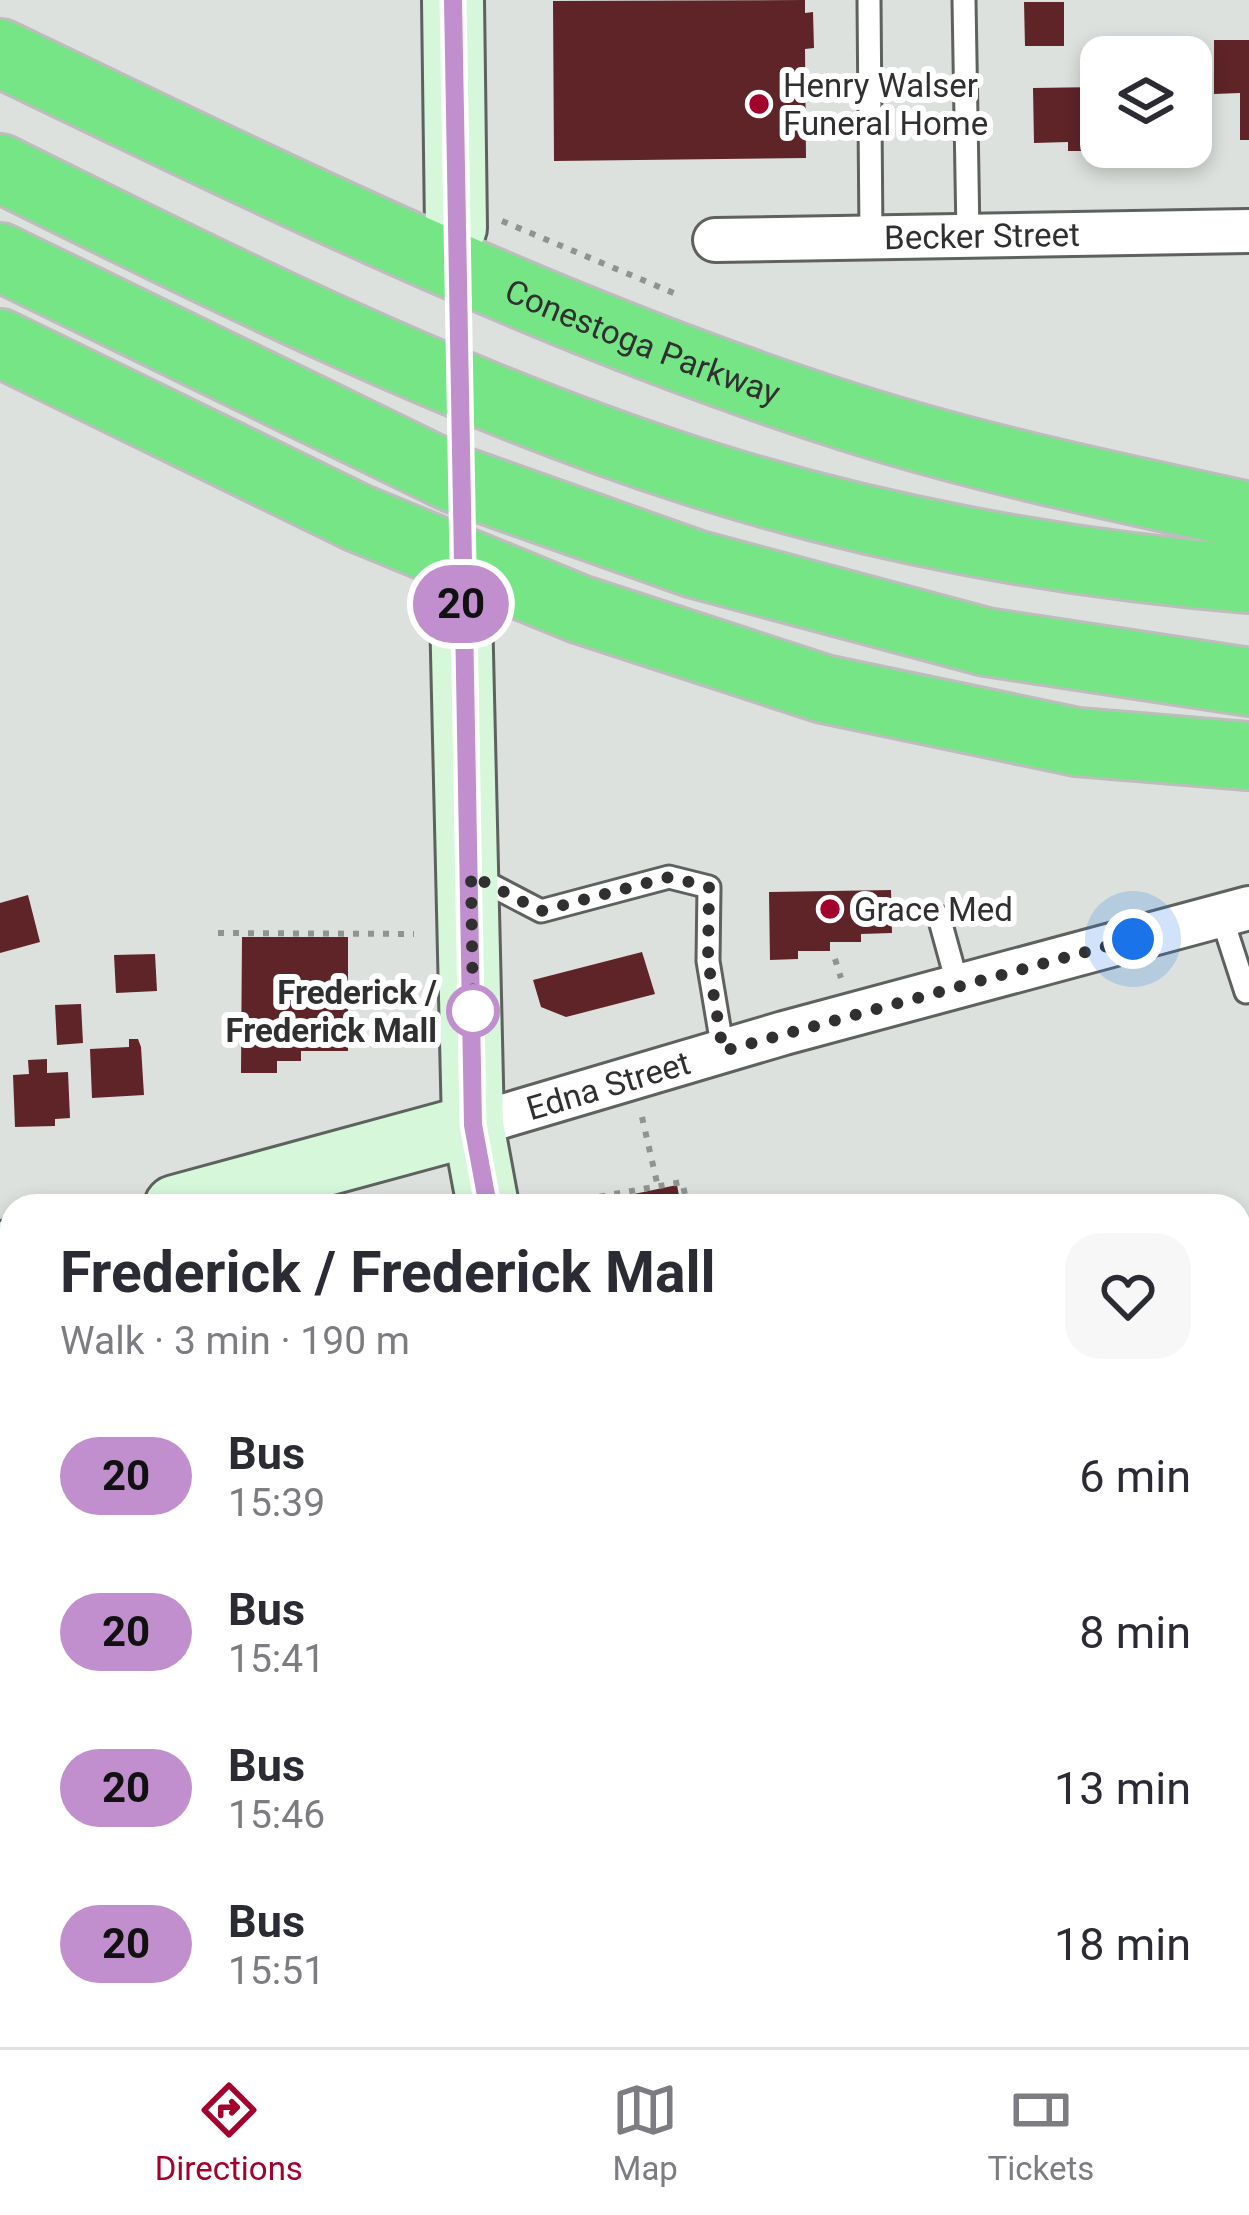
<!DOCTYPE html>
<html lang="en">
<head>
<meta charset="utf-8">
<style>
	:root { --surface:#fff; --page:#f7f7f7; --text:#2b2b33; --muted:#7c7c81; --line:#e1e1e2; --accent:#a2022b }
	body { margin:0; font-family:Roboto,sans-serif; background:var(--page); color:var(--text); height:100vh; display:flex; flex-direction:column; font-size:45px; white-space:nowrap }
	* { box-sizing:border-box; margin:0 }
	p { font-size:39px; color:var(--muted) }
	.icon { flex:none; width:66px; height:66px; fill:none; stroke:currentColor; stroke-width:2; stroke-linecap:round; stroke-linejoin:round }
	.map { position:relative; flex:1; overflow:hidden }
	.sheet { position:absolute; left:0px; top:1194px; width:1251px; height:855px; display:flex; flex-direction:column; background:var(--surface); border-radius:36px 36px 0 0; box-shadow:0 6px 18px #0003 }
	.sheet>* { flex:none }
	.badge { padding:0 24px; border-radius:39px; font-size:42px; line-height:78px }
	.controls { position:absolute; left:1080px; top:36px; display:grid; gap:24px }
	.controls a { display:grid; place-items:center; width:132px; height:132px; border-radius:24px; background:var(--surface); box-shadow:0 6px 18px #0003; font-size:60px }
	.you { position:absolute; width:60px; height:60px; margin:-30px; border:9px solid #fff; border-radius:50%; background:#1a73e8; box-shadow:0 0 0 18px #1a73e833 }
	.map>.badge { position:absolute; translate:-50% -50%; box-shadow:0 0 0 6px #fff }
	.round { display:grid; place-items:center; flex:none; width:126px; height:126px; border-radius:36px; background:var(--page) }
	.overview { display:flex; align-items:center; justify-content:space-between; height:204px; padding:0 60px }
	h1 { font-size:57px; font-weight:700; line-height:90px }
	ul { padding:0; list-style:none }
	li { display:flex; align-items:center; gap:36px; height:156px; padding:0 60px }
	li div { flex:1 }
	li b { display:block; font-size:45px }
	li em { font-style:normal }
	li .badge { min-width:132px; font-weight:700; text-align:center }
	.dock { display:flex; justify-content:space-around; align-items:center; height:168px; border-top:3px solid var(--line); background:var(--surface); font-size:33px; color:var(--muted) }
	.dock a { display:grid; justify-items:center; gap:6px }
	.dock .on { color:var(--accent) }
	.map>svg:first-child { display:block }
	.green { fill:#94bf98 }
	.building { fill:#5e2428 }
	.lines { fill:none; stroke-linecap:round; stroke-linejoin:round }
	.service-casing { stroke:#5e625e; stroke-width:27 }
	.minor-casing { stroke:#5e625e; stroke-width:48 }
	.secondary-casing { stroke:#5e625e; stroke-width:66 }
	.motorway-casing { stroke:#bcbdbc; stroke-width:72 }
	.path { stroke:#909390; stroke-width:6; stroke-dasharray:6 9; stroke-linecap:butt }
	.service { stroke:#fff; stroke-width:21 }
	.minor { stroke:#fff; stroke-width:42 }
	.secondary { stroke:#d6f7da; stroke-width:60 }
	.motorway { stroke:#75e585; stroke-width:66 }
	.line-casing { stroke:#fff; stroke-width:27 }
	.line { stroke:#c18fce; stroke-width:18 }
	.walk { stroke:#2f302f; stroke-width:12; stroke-dasharray:0 21.6 }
	.poi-dot { fill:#a2022b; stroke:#fff; stroke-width:4.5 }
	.stop-dot { fill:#fff; stroke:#c18fce; stroke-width:6 }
	.labels { text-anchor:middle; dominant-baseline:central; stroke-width:12; stroke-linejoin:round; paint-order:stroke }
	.poi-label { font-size:33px; fill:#2f302f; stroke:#fff; text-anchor:start }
	.street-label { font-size:33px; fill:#2f302f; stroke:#fff }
	.stop-label { font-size:33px; font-weight:bold; fill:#2f302f; stroke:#fff; text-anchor:end }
</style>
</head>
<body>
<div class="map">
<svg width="1249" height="2047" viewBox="0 0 1249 2047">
	<rect width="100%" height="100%" fill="#dce1dd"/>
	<!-- green -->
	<polygon class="green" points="12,1310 12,2037 603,2041 574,2047 0,2047 0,1313"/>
	<!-- building -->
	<g class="building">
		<polygon points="805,0 805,13 813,12 814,48 805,49 806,158 554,161 553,1"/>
		<polygon points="1024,2 1064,2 1064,46 1025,46"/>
		<polygon points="1214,40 1249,40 1249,140 1240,140 1240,93 1214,94"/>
		<polygon points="1101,87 1101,151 1068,151 1068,142 1034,143 1033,88"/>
		<polygon points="891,890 892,933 861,934 861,942 830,942 830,951 798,951 798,959 770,960 769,892"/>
		<polygon points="28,895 40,942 0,953 0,903"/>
		<polygon points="242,937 348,937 348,1051 301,1051 301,1061 277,1061 277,1073 241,1073"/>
		<polygon points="642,952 655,994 566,1017 541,1007 533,980"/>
		<polygon points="155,954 157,991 116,993 114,955"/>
		<polygon points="81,1004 83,1043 57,1045 55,1005"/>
		<polygon points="129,1039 138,1039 141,1047 144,1095 92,1098 90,1049 129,1047"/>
		<polygon points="47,1059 47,1073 68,1072 70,1118 55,1119 55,1126 15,1127 13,1075 29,1074 28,1060"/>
		<polygon points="677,1185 681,1206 586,1206 586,1204"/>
		<polygon points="1249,1351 1249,1709 1239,1711 1239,1353"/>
		<polygon points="1249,1844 1249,2033 1239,2035 1239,1847"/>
	</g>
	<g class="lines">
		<defs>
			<g id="service">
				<polyline points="869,0 871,236"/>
				<polyline points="964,0 968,235"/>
				<polyline points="472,875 541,911 669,877 709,887 708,961 723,1051"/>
				<polyline points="1221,915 1246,992"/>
				<polyline points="939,917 958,986"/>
				<polyline points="1239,1328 1249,1326"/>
				<polyline points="1239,1731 1249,1729"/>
				<polyline points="1239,1821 1249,1819"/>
				<polyline points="1130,2037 1132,2047"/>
			</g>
			<g id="minor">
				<path id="s1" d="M715 240 1249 231"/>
				<path id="s2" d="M473 1125 784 1033 1249 908"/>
			</g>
			<g id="secondary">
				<polyline points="453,0 456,228"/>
				<polyline points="461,610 473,1125 488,1206"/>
				<polyline points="175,1206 473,1125"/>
				<polyline points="0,1253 12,1250"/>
				<polyline points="682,2037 685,2047"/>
			</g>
			<g id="motorway">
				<path id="s3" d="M0 53C278 187 557 324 852 418 981 459 1116 487 1249 516"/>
				<path d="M0 168C223 279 451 393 689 470 867 528 1062 564 1249 579"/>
				<polyline points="0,257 453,478 695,564 986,642 1249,682"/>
				<polyline points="0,343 358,518 579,609 824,689 1077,742 1249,756"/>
			</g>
		</defs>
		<!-- service casing -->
		<use href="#service" class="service-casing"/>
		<!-- minor casing -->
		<use href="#minor" class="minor-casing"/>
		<!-- secondary casing -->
		<use href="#secondary" class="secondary-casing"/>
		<!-- motorway casing -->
		<use href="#motorway" class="motorway-casing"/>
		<!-- path -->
		<g class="path">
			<polyline points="502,221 676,294"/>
			<polyline points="218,933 414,934"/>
			<polyline points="835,959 841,978"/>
			<polyline points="642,1117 658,1187"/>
			<polyline points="576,1206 575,1201 682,1182 688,1206"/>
			<polyline points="703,1206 725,1201"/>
			<polyline points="469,2047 514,2037"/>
		</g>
		<!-- service -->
		<use href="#service" class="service"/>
		<!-- minor -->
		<use href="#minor" class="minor"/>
		<!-- secondary -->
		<use href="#secondary" class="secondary"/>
		<!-- motorway -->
		<use href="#motorway" class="motorway"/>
	</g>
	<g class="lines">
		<defs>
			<polyline id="line" points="453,0 473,1125 488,1206"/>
		</defs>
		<!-- line casing -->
		<use href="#line" class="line-casing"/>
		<!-- line -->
		<use href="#line" class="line"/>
		<!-- walk -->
		<polyline class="walk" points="473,1011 471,875 541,911 669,877 709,887 708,961 723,1051 1133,939"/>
	</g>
	<!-- markers -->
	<g class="poi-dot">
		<circle cx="759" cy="104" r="12"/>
		<circle cx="830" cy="909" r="12"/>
	</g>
	<circle class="stop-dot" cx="473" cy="1011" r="24"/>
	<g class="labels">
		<!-- poi labels -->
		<g class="poi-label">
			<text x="783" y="85">Henry Walser<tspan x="783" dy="38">Funeral Home</tspan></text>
			<text x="854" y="909">Grace Med</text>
		</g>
		<!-- street labels -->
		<g class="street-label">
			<text stroke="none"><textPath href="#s1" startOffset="267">Becker Street</textPath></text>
			<text stroke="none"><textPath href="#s3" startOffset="705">Conestoga Parkway</textPath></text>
			<text stroke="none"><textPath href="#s2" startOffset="141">Edna Street</textPath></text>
		</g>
		<!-- stop labels -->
		<g class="stop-label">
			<text x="437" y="992">Frederick /<tspan x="437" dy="38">Frederick Mall</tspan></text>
		</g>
	</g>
</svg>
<div class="controls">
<a><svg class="icon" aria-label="layers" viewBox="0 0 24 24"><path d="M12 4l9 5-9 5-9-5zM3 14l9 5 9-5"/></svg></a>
</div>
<div class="you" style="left:1133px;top:939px"></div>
<b class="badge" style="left:461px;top:604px;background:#c18fce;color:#111">20</b>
<section class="sheet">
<div class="overview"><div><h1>Frederick / Frederick Mall</h1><p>Walk · 3 min · 190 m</p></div><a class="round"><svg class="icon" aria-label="heart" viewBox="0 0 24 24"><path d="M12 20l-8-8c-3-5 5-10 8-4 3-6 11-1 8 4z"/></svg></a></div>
<ul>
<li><span class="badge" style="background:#c18fce;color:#111">20</span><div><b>Bus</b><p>15:39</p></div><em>6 min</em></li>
<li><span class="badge" style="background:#c18fce;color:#111">20</span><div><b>Bus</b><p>15:41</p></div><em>8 min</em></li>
<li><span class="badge" style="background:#c18fce;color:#111">20</span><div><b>Bus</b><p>15:46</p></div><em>13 min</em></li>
<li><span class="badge" style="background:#c18fce;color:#111">20</span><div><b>Bus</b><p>15:51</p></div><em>18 min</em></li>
</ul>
</section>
</div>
<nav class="dock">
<a class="on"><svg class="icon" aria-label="directions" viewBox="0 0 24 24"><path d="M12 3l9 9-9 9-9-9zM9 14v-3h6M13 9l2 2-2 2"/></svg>Directions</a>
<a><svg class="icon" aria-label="map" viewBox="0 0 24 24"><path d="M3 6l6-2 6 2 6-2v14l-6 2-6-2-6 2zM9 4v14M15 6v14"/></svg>Map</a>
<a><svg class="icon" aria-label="tickets" viewBox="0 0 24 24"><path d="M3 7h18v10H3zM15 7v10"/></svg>Tickets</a>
</nav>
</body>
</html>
